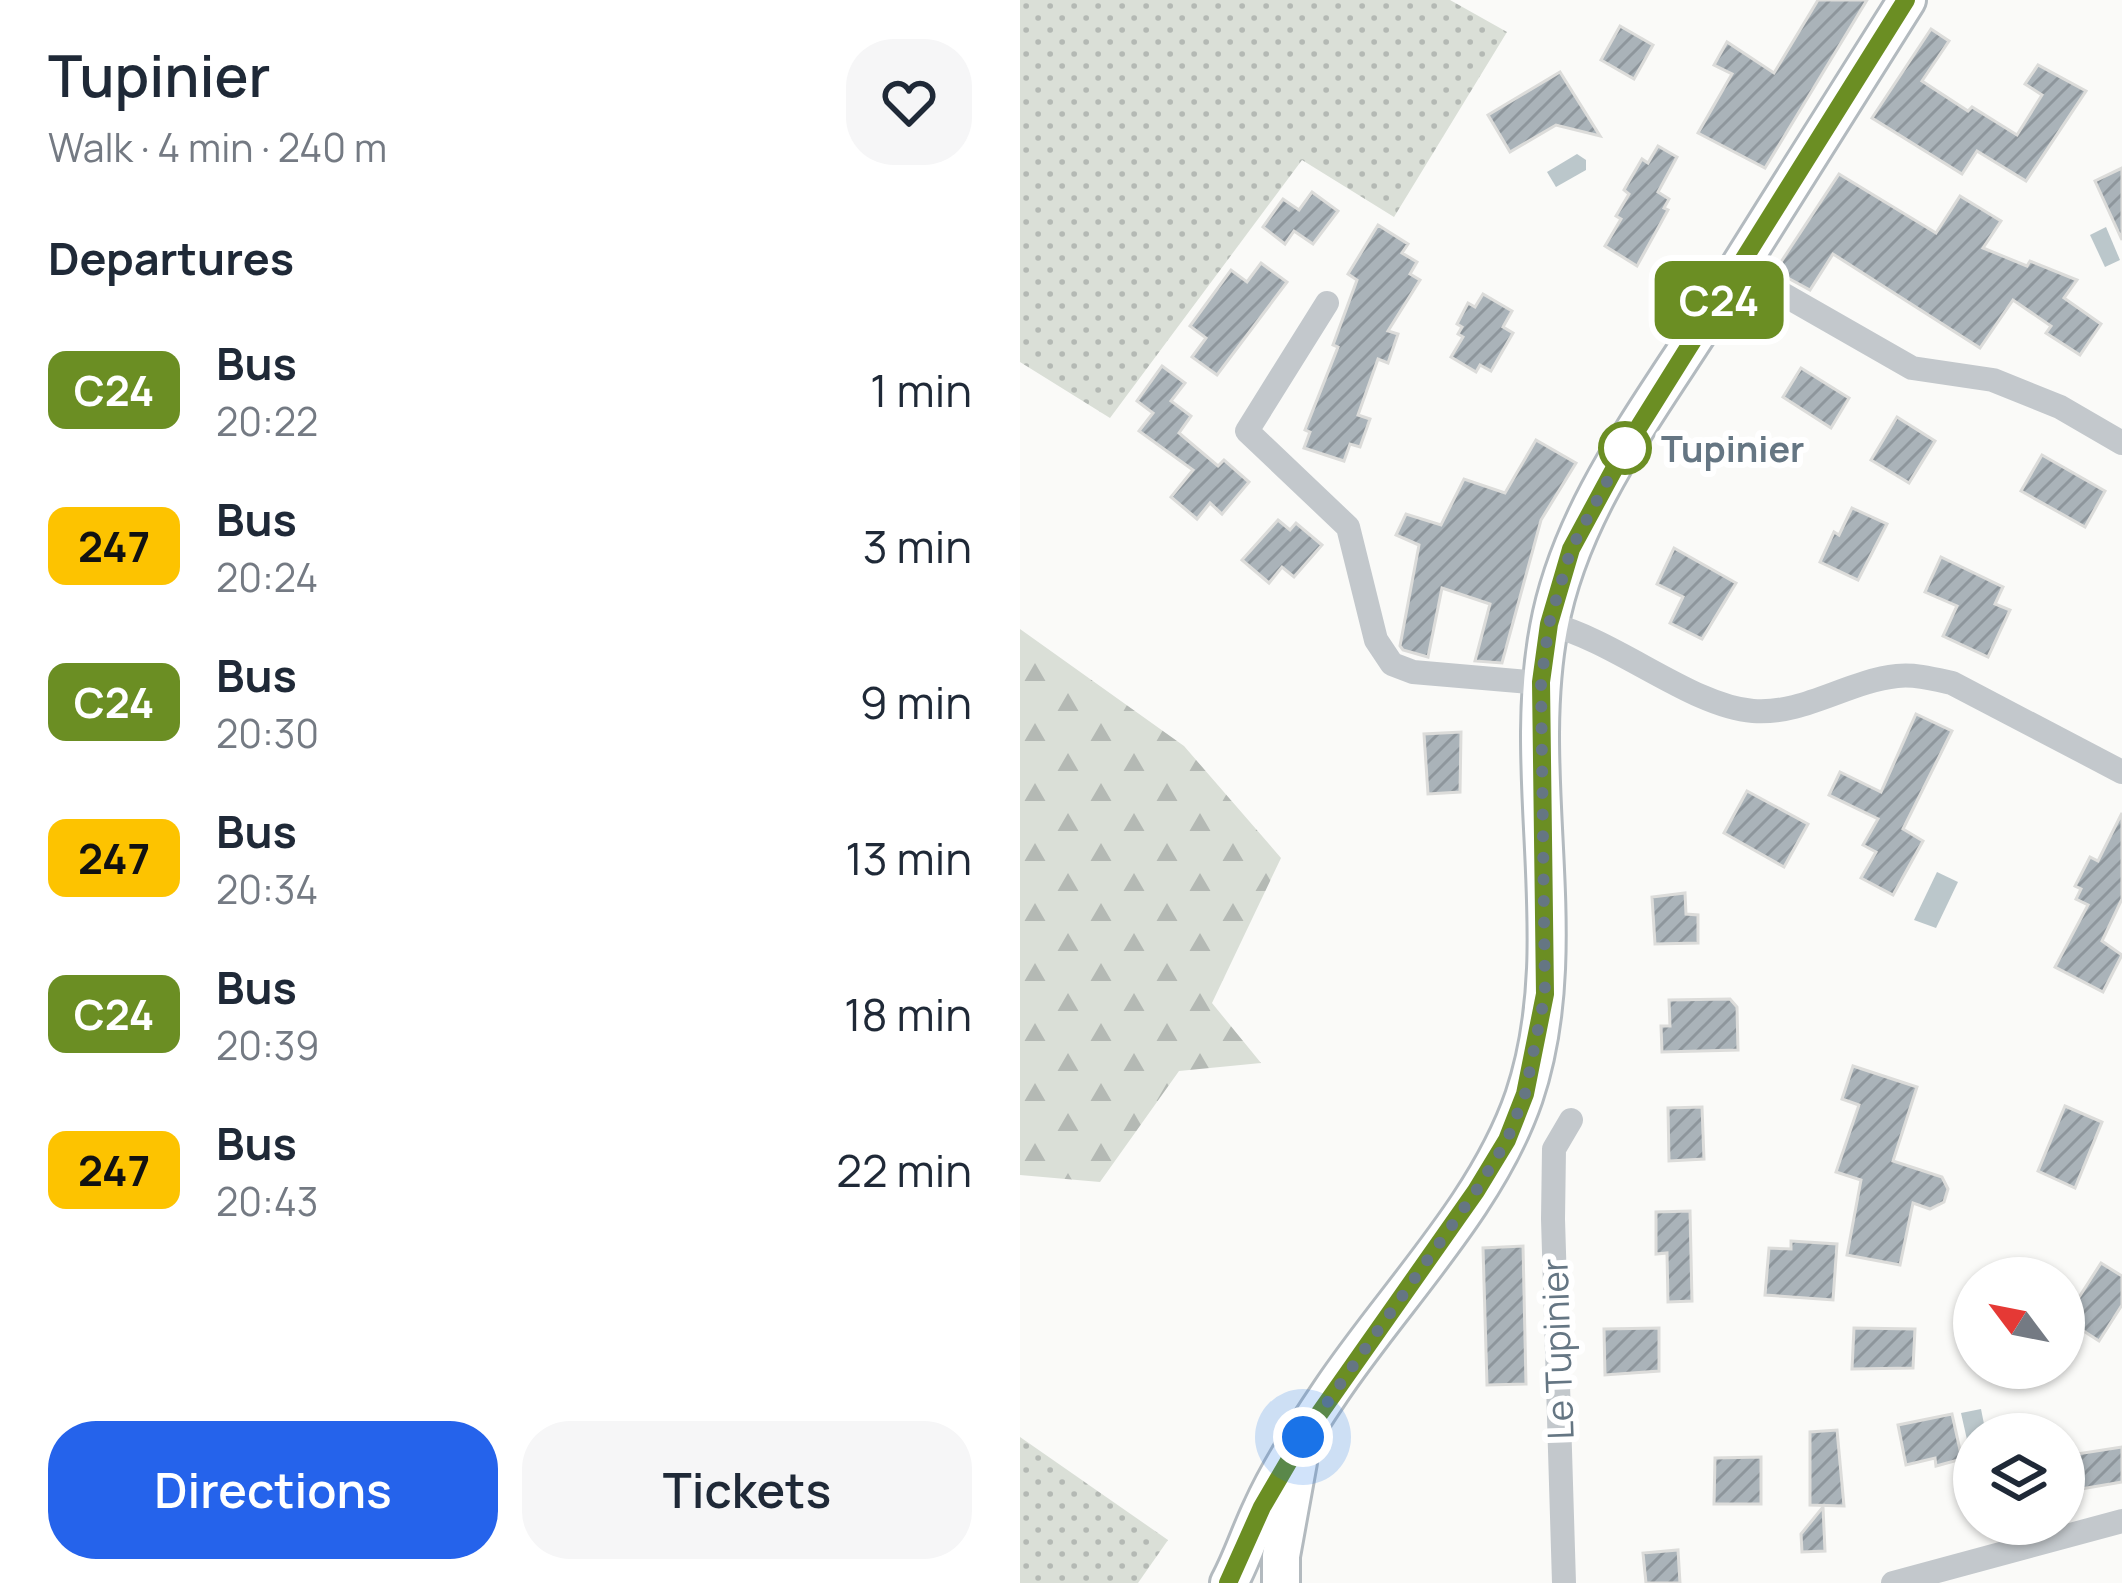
<!DOCTYPE html>
<html lang="en">
<head>
<meta charset="utf-8">
<style>
	:root { --surface:#fff; --page:#f6f6f7; --text:#1f2937; --muted:#747a83; --accent:#2563eb }
	body { margin:0; font-family:Manrope,sans-serif; background:var(--page); color:var(--text); height:100vh; display:flex; flex-direction:column; font-size:45px; white-space:nowrap }
	* { box-sizing:border-box; margin:0 }
	p { font-size:39px; color:var(--muted) }
	.icon { flex:none; width:66px; height:66px; fill:none; stroke:currentColor; stroke-width:2; stroke-linecap:round; stroke-linejoin:round }
	.map { position:relative; flex:1; overflow:hidden }
	.side { display:flex; flex-direction:column; background:var(--surface); width:1020px }
	.side>* { flex:none }
	.badge { padding:0 24px; border-radius:18px; font-size:42px; line-height:78px }
	.needle { width:78px; rotate:302deg }
	.controls { position:absolute; left:933px; top:1257px; display:grid; gap:24px }
	.controls a { display:grid; place-items:center; width:132px; height:132px; border-radius:50%; background:var(--surface); box-shadow:0 3px 9px #0004; font-size:60px }
	.you { position:absolute; width:60px; height:60px; margin:-30px; border:9px solid #fff; border-radius:50%; background:#1a73e8; box-shadow:0 0 0 18px #1a73e833 }
	.map>.badge { position:absolute; translate:-50% -50%; box-shadow:0 0 0 6px #fff }
	h2 { padding:0 48px; font-size:45px; line-height:108px }
	.round { display:grid; place-items:center; flex:none; width:126px; height:126px; border-radius:48px; background:var(--page) }
	.head { display:flex; align-items:center; justify-content:space-between; height:204px; padding:0 48px }
	h1 { font-size:57px; font-weight:600; line-height:90px }
	.button { display:flex; gap:24px; margin-top:auto; padding:24px 48px }
	.button a { flex:1; height:138px; border-radius:48px; background:var(--accent); color:#fff; font-size:48px; font-weight:600; line-height:138px; text-align:center }
	.button a+a { background:var(--page); color:var(--text) }
	ul { padding:0; list-style:none }
	li { display:flex; align-items:center; gap:36px; height:156px; padding:0 48px }
	li div { flex:1 }
	li b { display:block; font-size:45px }
	li em { font-style:normal }
	li .badge { min-width:132px; font-weight:700; text-align:center }
	main { display:flex; flex:1; min-height:0 }
	.map>svg:first-child { display:block }
	.green { fill:url(#green-dots) }
	.forest { fill:url(#forest-firs) }
	.water { fill:#bbc7cb }
	.building { fill:url(#building-hatch); stroke:#dcdcda; stroke-width:3 }
	.lines { fill:none; stroke-linecap:round; stroke-linejoin:round }
	.secondary-casing { stroke:#b3babf; stroke-width:42 }
	.street { stroke:#c3c8cc; stroke-width:24 }
	.secondary { stroke:#fff; stroke-width:36 }
	.line-casing { stroke:#fff; stroke-width:27 }
	.line { stroke:#6b8e23; stroke-width:18 }
	.walk { stroke:#657683; stroke-width:12; stroke-dasharray:0 21.6 }
	.stop-dot { fill:#fff; stroke:#6b8e23; stroke-width:6 }
	.labels { text-anchor:middle; dominant-baseline:central; stroke-width:12; stroke-linejoin:round; paint-order:stroke }
	.stop-label { font-size:36px; font-weight:bold; fill:#657683; stroke:#fff; text-anchor:start }
	.street-label { font-size:36px; fill:#657683; stroke:#fff }
</style>
</head>
<body>
<main>
<section class="side">
<div class="head"><div><h1>Tupinier</h1><p>Walk · 4 min · 240 m</p></div><a class="round"><svg class="icon" aria-label="heart" viewBox="0 0 24 24"><path d="M12 20l-8-8c-3-5 5-10 8-4 3-6 11-1 8 4z"/></svg></a></div>
<h2>Departures</h2>
<ul>
<li><span class="badge" style="background:#6b8e23;color:#fff">C24</span><div><b>Bus</b><p>20:22</p></div><em>1 min</em></li>
<li><span class="badge" style="background:#fdc300;color:#111">247</span><div><b>Bus</b><p>20:24</p></div><em>3 min</em></li>
<li><span class="badge" style="background:#6b8e23;color:#fff">C24</span><div><b>Bus</b><p>20:30</p></div><em>9 min</em></li>
<li><span class="badge" style="background:#fdc300;color:#111">247</span><div><b>Bus</b><p>20:34</p></div><em>13 min</em></li>
<li><span class="badge" style="background:#6b8e23;color:#fff">C24</span><div><b>Bus</b><p>20:39</p></div><em>18 min</em></li>
<li><span class="badge" style="background:#fdc300;color:#111">247</span><div><b>Bus</b><p>20:43</p></div><em>22 min</em></li>
</ul>
<div class="button"><a>Directions</a><a>Tickets</a></div>
</section>
<div class="map">
<svg width="1102" height="1583" viewBox="0 0 1102 1583">
	<defs>
		<pattern id="green-dots" width="8" height="8" patternUnits="userSpaceOnUse" patternTransform="scale(3)"><rect width="8" height="8" fill="#dadfd7"/><path d="M2 2h.1M6 6h.1" fill="none" stroke="#b4b9b4" stroke-width="1.8" stroke-linecap="round"/></pattern>
		<pattern id="forest-firs" width="22" height="20" patternUnits="userSpaceOnUse" patternTransform="scale(3)"><rect width="22" height="20" fill="#dadfd7"/><path d="M5 1l3.5 6h-7zM16 11l3.5 6h-7z" fill="#b4b9b4"/></pattern>
		<pattern id="building-hatch" width="6" height="6" patternUnits="userSpaceOnUse" patternTransform="scale(3)"><rect width="6" height="6" fill="#aab3b9"/><path d="M-1 1l2-2M0 6l6-6M5 7l2-2" fill="none" stroke="#8e969c"/></pattern>
	</defs>
	<rect width="100%" height="100%" fill="#fafaf8"/>
	<!-- green -->
	<g class="green">
		<polygon points="0,0 430,0 487,32 374,217 282,160 90,418 0,362"/>
		<polygon points="0,1437 148,1540 118,1583 0,1583"/>
	</g>
	<!-- forest -->
	<polygon class="forest" points="0,629 164,746 261,858 192,1003 241,1063 159,1071 80,1182 0,1175"/>
	<!-- water -->
	<g class="water">
		<polygon points="557,154 566,160 566,170 536,187 527,172"/>
		<polygon points="1086,227 1100,260 1085,267 1070,235"/>
		<polygon points="917,872 938,882 916,928 894,920"/>
		<polygon points="961,1409 966,1434 954,1434 954,1452 950,1453 941,1413"/>
	</g>
	<!-- building -->
	<g class="building">
		<polygon points="798,0 847,0 745,168 678,133 712,74 694,65 707,42 754,73"/>
		<polygon points="600,26 633,45 614,79 581,60"/>
		<polygon points="911,29 929,41 902,81 948,111 952,107 997,135 1022,95 1005,84 1018,65 1066,91 1006,181 957,151 942,174 852,118"/>
		<polygon points="540,72 580,136 536,125 490,152 468,115"/>
		<polygon points="638,146 657,157 638,192 649,199 644,208 648,210 617,266 585,246 601,219 596,216 609,194 604,190 622,159 628,163"/>
		<polygon points="1102,168 1102,240 1075,181"/>
		<polygon points="819,174 916,233 940,196 981,221 963,248 1007,266 1010,261 1057,280 1044,298 1081,324 1060,355 1026,333 1031,326 993,300 960,348 813,254 790,290 755,271"/>
		<polygon points="292,192 318,211 293,244 274,231 265,244 243,227 263,199 279,210"/>
		<polygon points="358,225 388,244 382,253 397,262 390,274 400,280 368,331 378,334 368,363 358,359 338,415 350,419 340,447 330,444 324,461 284,448 290,432 285,430 318,347 313,345 337,280 328,274"/>
		<polygon points="241,263 267,282 197,375 172,357 186,338 170,326 211,270 227,282"/>
		<polygon points="463,294 492,311 483,327 493,333 471,371 460,365 456,372 431,357 443,337 438,334 442,327 437,324 448,303 455,307"/>
		<polygon points="142,366 165,383 151,401 171,416 159,433 198,466 204,460 229,482 202,514 190,503 177,519 151,497 173,470 119,431 133,413 117,401"/>
		<polygon points="781,368 829,398 811,428 763,397"/>
		<polygon points="877,417 915,441 889,483 851,460"/>
		<polygon points="516,440 556,463 521,520 482,663 455,661 470,604 422,588 408,657 383,650 380,646 399,545 376,535 386,514 421,525 444,479 485,493"/>
		<polygon points="1022,455 1085,491 1065,527 1001,491"/>
		<polygon points="832,508 867,524 838,580 800,562 814,532 819,535"/>
		<polygon points="258,520 270,530 276,523 302,545 274,577 262,567 249,583 222,560"/>
		<polygon points="654,548 716,583 682,639 650,623 663,597 637,584"/>
		<polygon points="921,557 983,587 975,604 990,610 968,657 923,636 937,606 905,592"/>
		<polygon points="896,714 932,731 883,829 903,841 873,895 841,878 856,852 843,845 858,819 809,795 820,772 861,792"/>
		<polygon points="441,732 440,792 408,794 404,734"/>
		<polygon points="727,791 788,824 764,867 704,833"/>
		<polygon points="1102,813 1102,899 1082,941 1102,955 1083,992 1035,967 1068,905 1056,899 1061,889 1055,886 1070,857 1078,861"/>
		<polygon points="665,893 666,914 678,915 678,943 635,944 632,897"/>
		<polygon points="710,999 717,1007 718,1050 642,1052 641,1026 650,1026 649,1000"/>
		<polygon points="833,1066 897,1087 873,1161 922,1177 928,1189 924,1202 910,1209 893,1203 880,1265 827,1255 841,1180 816,1172 839,1105 822,1099"/>
		<polygon points="1045,1106 1082,1122 1055,1188 1018,1171"/>
		<polygon points="682,1107 684,1159 649,1161 648,1108"/>
		<polygon points="670,1211 672,1301 648,1302 647,1253 636,1254 636,1212"/>
		<polygon points="771,1241 817,1244 813,1300 745,1295 749,1248 771,1249"/>
		<polygon points="503,1246 506,1384 467,1385 463,1248"/>
		<polygon points="1081,1263 1102,1276 1102,1305 1079,1341 1045,1319"/>
		<polygon points="639,1328 639,1371 585,1375 584,1329"/>
		<polygon points="834,1328 895,1329 893,1368 832,1369"/>
		<polygon points="932,1414 942,1459 916,1466 915,1458 886,1465 878,1425"/>
		<polygon points="817,1430 824,1506 790,1505 790,1432"/>
		<polygon points="1102,1447 1102,1482 1055,1490 1054,1486 1044,1488 1044,1456"/>
		<polygon points="741,1457 741,1504 694,1504 695,1458"/>
		<polygon points="803,1507 805,1551 782,1552 781,1534"/>
		<polygon points="658,1550 660,1583 626,1583 623,1553"/>
	</g>
	<g class="lines">
		<defs>
			<g id="secondary">
				<path d="M209 1583C222 1559 230 1533 242 1508 260 1468 286 1428 311 1391 374 1297 467 1205 504 1097 555 946 500 782 529 628 550 512 627 413 689 315 755 210 820 105 887 0"/>
				<polyline points="261,1583 261,1556 278,1462"/>
			</g>
		</defs>
		<!-- secondary casing -->
		<use href="#secondary" class="secondary-casing"/>
		<!-- street -->
		<g class="street">
			<polyline points="719,269 892,368 973,380 1040,407 1102,443"/>
			<polyline points="307,303 227,431 328,527 356,640 372,664 393,672 521,683"/>
			<path d="M529 624C597 641 671 706 733 711 783 715 828 681 877 676 895 674 914 679 932 683L1102 772"/>
			<polyline points="544,1583 533,1219 534,1149 551,1120"/>
			<polyline points="873,1583 1102,1521"/>
		</g>
		<!-- secondary -->
		<use href="#secondary" class="secondary"/>
	</g>
	<g class="lines">
		<defs>
			<polyline id="line" points="208,1583 242,1507 283,1437 456,1191 487,1140 505,1094 525,994 521,682 529,624 551,549 605,449 886,0"/>
		</defs>
		<!-- line casing -->
		<use href="#line" class="line-casing"/>
		<!-- line -->
		<use href="#line" class="line"/>
		<!-- walk -->
		<polyline class="walk" points="283,1437 456,1191 487,1140 505,1094 525,994 521,682 529,624 551,549 605,448"/>
	</g>
	<!-- markers -->
	<circle class="stop-dot" cx="605" cy="448" r="24"/>
	<g class="labels">
		<!-- stop labels -->
		<g class="stop-label">
			<text x="641" y="448">Tupinier</text>
		</g>
		<!-- street labels -->
		<g class="street-label">
			<text transform="translate(537 1349) rotate(-92)">Le Tupinier</text>
		</g>
	</g>
</svg>
<div class="controls">
<a><svg class="needle" viewBox="-14 -14 28 28"><path d="M0-13l5 13h-10z" fill="#e53935"/><path d="M0 13l5-13h-10z" fill="#747a83"/></svg></a>
<a><svg class="icon" aria-label="layers" viewBox="0 0 24 24"><path d="M12 4l9 5-9 5-9-5zM3 14l9 5 9-5"/></svg></a>
</div>
<div class="you" style="left:283px;top:1437px"></div>
<b class="badge" style="left:699px;top:300px;background:#6b8e23;color:#fff">C24</b>
</div>
</main>
</body>
</html>
